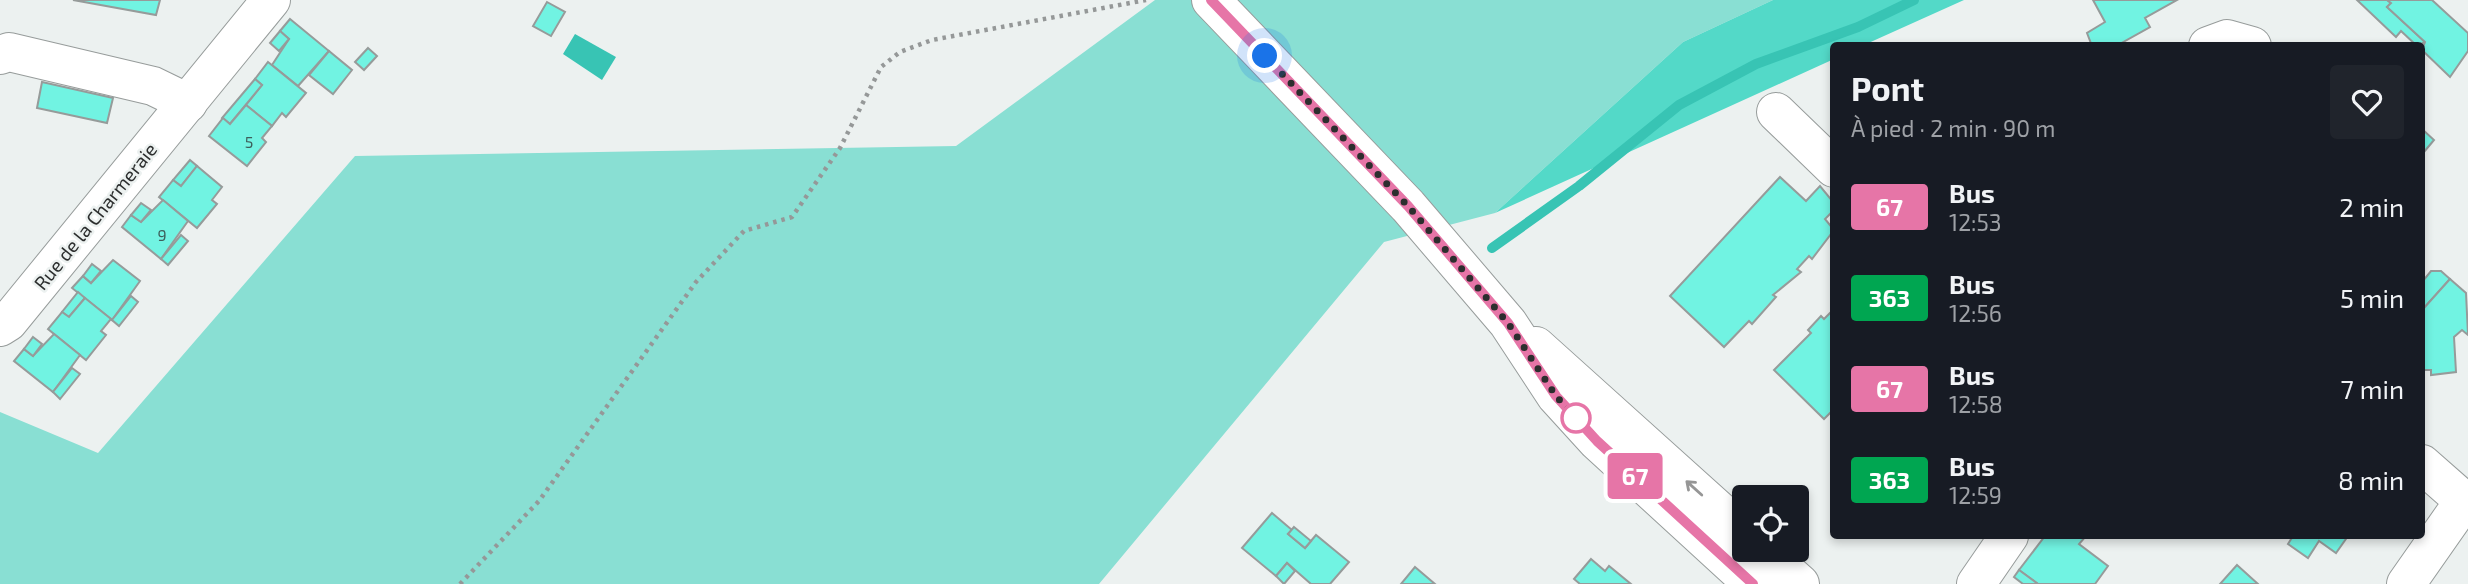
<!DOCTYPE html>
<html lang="fr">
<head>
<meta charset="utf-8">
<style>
	:root { --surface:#171b24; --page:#20242c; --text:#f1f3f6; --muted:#9ea1a6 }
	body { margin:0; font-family:"Exo 2",sans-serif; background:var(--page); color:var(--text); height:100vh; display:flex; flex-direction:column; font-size:26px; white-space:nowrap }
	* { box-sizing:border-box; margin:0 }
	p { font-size:23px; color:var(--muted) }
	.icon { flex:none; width:38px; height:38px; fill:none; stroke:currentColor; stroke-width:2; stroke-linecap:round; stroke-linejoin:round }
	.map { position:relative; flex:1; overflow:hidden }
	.sheet { position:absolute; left:1830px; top:42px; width:595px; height:497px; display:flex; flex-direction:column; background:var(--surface); border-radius:7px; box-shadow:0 4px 10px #0003 }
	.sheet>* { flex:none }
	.badge { padding:0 14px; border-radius:5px; font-size:24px; line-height:46px }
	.tools { position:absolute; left:1732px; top:485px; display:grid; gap:14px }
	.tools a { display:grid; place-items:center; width:77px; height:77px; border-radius:7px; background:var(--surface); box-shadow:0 4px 10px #0003; font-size:35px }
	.you { position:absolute; width:35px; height:35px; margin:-18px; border:5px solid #fff; border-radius:50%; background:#1a73e8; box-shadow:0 0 0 10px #1a73e833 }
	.map>.badge { position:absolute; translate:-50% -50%; box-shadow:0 0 0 4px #fff }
	.round { display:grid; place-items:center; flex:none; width:74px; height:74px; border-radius:7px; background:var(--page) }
	.headline { display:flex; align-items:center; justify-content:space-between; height:119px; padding:0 21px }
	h1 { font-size:33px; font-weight:700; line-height:52px }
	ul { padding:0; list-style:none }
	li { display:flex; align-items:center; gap:21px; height:91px; padding:0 21px }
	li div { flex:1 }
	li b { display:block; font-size:26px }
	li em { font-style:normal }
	li .badge { min-width:77px; font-weight:700; text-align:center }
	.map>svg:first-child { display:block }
	.green { fill:#89dfd3 }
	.forest { fill:#53d9c8 }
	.water { fill:#38c4b4 }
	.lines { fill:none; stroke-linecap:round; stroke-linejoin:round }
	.stream { stroke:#38c4b4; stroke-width:10 }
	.building { fill:#71f3e2; stroke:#969b9a; stroke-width:2 }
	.street-casing { stroke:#979c9b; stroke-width:40 }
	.secondary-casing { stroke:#979c9b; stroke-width:40 }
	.path { stroke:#959898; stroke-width:4.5; stroke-dasharray:3.5 5; stroke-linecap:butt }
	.street { stroke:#fff; stroke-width:38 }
	.secondary { stroke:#fff; stroke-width:38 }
	.oneway { stroke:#969696 }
	.line-casing { stroke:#fff; stroke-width:16 }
	.line { stroke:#e675a7; stroke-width:10 }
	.walk { stroke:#2c2e2e; stroke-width:7; stroke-dasharray:0 12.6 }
	.stop-dot { fill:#fff; stroke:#e675a7; stroke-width:3.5 }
	.labels { text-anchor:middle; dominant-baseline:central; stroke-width:5; stroke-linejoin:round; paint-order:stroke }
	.number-label { font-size:16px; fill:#3d5f5b }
	.street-label { font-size:19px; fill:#2c2e2e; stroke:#ecf1f0 }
</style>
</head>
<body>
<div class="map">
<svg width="2468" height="584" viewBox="0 0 2468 584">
	<rect width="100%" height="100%" fill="#ecf1f0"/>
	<!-- green -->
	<polygon class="green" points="1155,0 1773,0 1683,42 1495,213 1384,242 1099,584 0,584 0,412 98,453 355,156 956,146"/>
	<!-- forest -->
	<polygon class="forest" points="1773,0 1964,0 1864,45 1834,46 1834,59 1495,213 1683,42"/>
	<!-- water -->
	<polygon class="water" points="575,34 616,57 602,80 563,54"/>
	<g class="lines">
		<!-- stream -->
		<polyline class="stream" points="1492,248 1579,186 1679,105 1756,64 1858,27 1914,0"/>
	</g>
	<!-- building -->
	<g class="building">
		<polygon points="73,0 160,0 156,15"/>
		<polygon points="2093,0 2177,0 2145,18 2150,27 2116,46 2092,46 2087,33 2105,22"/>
		<polygon points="2357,0 2387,0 2391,3 2387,7 2425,42 2417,46 2401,31 2396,37"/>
		<polygon points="2387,0 2432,0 2468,33 2468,51 2450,77 2422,50 2425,42 2387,7 2391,3"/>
		<polygon points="547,2 565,12 551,36 533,26"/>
		<polygon points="290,19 329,51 298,86 272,65 289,39 280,31"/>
		<polygon points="280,31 289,39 279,51 270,43"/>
		<polygon points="368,48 377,56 364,70 355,62"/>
		<polygon points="329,51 352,70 333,94 309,75"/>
		<polygon points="268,62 306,93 286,117 282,113 272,126 246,105 262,85 255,79"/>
		<polygon points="255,79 262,85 230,124 222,118"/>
		<polygon points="42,82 113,98 107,123 37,108"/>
		<polygon points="246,105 272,126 262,138 266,142 247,166 209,136 223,118 230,124"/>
		<polygon points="2422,129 2434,140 2424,152 2422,150"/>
		<polygon points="190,160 197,166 181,186 173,180"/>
		<polygon points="197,166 222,187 212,200 217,204 197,228 159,197 173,180 181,186"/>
		<polygon points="1780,177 1806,201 1820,186 1834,203 1834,210 1825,219 1834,230 1812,259 1809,256 1797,269 1801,272 1773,295 1776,297 1752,324 1749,321 1724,347 1670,296"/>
		<polygon points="163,200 188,221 161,259 122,227 131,215 141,222"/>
		<polygon points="141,203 151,210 141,222 131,215"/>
		<polygon points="181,235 188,241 168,265 161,259"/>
		<polygon points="113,260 140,281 112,320 72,288 83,276 91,283"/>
		<polygon points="92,264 101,271 91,283 83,276"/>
		<polygon points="2431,271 2441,271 2450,279 2424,308 2422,282"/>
		<polygon points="2450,279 2466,293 2468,335 2462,330 2454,337 2456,372 2431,375 2431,370 2422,370 2422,306 2424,308"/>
		<polygon points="78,292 85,298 69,317 62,312"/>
		<polygon points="131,296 138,302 119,326 112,320"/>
		<polygon points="85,298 111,319 101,331 106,335 86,360 48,329 62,312 69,317"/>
		<polygon points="1834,309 1834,409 1824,419 1774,370 1811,333 1808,330 1821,316 1824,319"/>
		<polygon points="54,334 80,355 53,392 14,361 24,349 33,356"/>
		<polygon points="33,337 42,344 33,356 24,349"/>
		<polygon points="72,368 80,374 60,399 53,392"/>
		<polygon points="1272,513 1292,530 1288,534 1305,548 1316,535 1349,562 1330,584 1311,584 1287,563 1276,576 1242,548"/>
		<polygon points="1294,527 1311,541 1305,548 1288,534"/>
		<polygon points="2045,536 2086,536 2079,544 2108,566 2095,584 2038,584 2019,570"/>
		<polygon points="2293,536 2348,536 2336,553 2319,541 2308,558 2288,544"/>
		<polygon points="1591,559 1605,571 1609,566 1631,584 1580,584 1574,579"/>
		<polygon points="1287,563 1295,571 1284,584 1276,576"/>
		<polygon points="2237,565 2258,584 2220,584"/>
		<polygon points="1415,567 1435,584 1401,584"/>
		<polygon points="2019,570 2038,584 2023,584 2014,577"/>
	</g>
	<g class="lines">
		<defs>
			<g id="street">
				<polyline points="2208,46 2227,39 2252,46"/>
				<polyline points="0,55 9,52 153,86 188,103"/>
				<polyline points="1776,112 1834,168"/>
				<polyline points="0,327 8,322 271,0"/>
				<polyline points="1976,584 2009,536"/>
				<polyline points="2406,584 2464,501 2422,464"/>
			</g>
			<g id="secondary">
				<polyline points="1211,0 1408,206 1508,323 1556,396 1597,441 1753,584"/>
				<polyline points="1536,346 1745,534"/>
				<polyline points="1762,550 1800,584"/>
			</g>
		</defs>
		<!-- street casing -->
		<use href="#street" class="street-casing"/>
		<!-- secondary casing -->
		<use href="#secondary" class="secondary-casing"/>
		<!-- path -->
		<polyline class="path" points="460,584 539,501 696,282 744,231 792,217 840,148 881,67 900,52 932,40 1146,0"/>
		<!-- street -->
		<use href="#street" class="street"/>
		<!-- secondary -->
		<use href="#secondary" class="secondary"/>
	</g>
	<!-- one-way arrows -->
	<defs><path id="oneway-shaft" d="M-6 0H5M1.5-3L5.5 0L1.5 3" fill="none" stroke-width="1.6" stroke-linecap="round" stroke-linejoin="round" transform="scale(1.75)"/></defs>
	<use class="oneway" href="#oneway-shaft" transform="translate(1694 488) rotate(-138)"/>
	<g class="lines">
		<defs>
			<polyline id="line" points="1211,0 1408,206 1508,323 1556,396 1597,441 1753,584"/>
		</defs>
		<!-- line casing -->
		<use href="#line" class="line-casing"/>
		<!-- line -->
		<use href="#line" class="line"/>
		<!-- walk -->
		<polyline class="walk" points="1265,56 1408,206 1508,323 1556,396 1576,418"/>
	</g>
	<!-- markers -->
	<circle class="stop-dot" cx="1576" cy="418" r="14"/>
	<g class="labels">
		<!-- number labels -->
		<g class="number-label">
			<text x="249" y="141">5</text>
			<text x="162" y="234">9</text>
		</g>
		<!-- street labels -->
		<g class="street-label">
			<text transform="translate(95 216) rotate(-51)">Rue de la Charmeraie</text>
		</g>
	</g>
</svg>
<div class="tools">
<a><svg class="icon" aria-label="locate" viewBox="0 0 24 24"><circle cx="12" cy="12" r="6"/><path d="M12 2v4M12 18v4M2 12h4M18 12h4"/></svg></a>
</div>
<div class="you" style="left:1265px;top:56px"></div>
<b class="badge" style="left:1635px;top:476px;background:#e675a7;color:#fff">67</b>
<section class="sheet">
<div class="headline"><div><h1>Pont</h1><p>À pied · 2 min · 90 m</p></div><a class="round"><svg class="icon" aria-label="heart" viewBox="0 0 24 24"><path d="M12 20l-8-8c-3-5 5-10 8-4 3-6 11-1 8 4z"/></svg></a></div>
<ul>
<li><span class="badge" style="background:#e675a7;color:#fff">67</span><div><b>Bus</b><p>12:53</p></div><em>2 min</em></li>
<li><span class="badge" style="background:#00a651;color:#fff">363</span><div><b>Bus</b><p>12:56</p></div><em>5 min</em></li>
<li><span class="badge" style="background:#e675a7;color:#fff">67</span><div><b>Bus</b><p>12:58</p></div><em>7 min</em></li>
<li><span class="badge" style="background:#00a651;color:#fff">363</span><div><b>Bus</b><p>12:59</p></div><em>8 min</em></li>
</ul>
</section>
</div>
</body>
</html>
